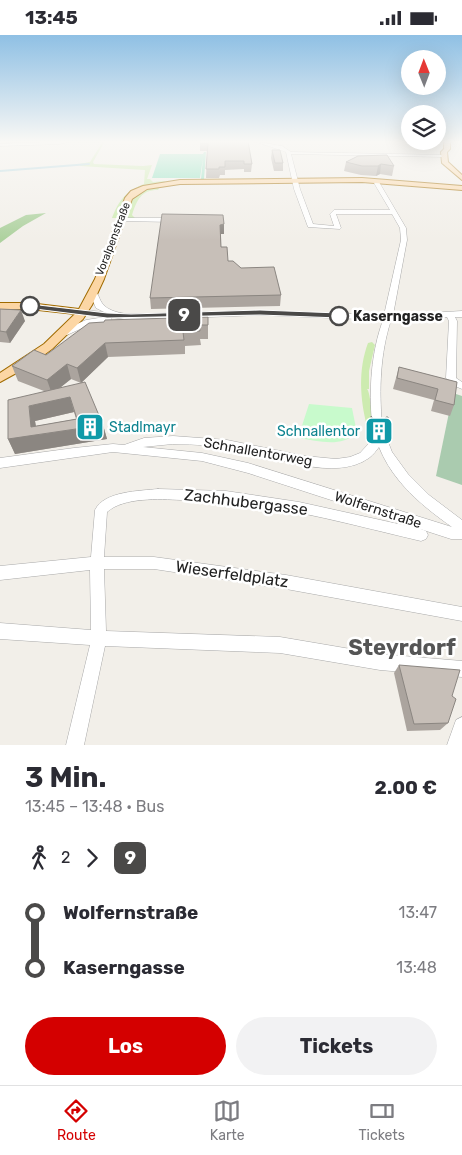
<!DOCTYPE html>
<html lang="de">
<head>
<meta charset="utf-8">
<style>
	:root { --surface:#fff; --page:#f2f2f3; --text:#2b2b33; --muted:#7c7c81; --line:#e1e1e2; --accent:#d40000 }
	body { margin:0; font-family:Rubik,sans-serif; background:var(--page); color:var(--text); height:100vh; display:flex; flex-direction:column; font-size:19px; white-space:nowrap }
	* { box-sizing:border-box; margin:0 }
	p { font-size:16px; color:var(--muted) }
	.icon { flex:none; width:28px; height:28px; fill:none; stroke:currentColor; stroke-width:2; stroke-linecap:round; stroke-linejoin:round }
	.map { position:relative; height:710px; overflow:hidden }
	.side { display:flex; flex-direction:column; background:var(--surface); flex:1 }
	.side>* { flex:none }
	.badge { padding:0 10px; border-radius:8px; font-size:18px; line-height:32px }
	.needle { width:32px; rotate:359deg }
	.controls { position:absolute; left:401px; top:15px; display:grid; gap:10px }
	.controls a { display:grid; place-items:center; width:45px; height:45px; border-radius:50%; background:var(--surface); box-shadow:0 5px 20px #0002; font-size:25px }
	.map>.badge { position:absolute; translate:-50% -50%; box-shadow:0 0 0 2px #fff }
	.legs { display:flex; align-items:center; gap:8px; height:55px; padding:0 25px; font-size:16px }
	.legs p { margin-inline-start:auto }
	.headline { display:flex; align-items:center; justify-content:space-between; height:85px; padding:0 25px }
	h1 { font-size:28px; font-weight:700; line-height:38px }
	.button { display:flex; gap:10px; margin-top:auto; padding:10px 25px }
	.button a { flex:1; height:58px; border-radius:30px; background:var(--accent); color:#fff; font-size:20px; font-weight:700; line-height:58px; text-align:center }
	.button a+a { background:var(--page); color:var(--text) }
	ul { padding:0 25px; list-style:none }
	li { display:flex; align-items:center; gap:18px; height:55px; font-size:19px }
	li i { display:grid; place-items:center; width:8px; height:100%; margin:0 6px; background:currentColor }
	li i::after { content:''; width:12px; height:12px; margin:-6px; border:4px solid; border-radius:50%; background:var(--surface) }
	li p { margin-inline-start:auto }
	li:first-child i { background:linear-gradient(#0000 50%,currentColor 0) }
	li:last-child i { background:linear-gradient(currentColor 50%,#0000 0) }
	.status { display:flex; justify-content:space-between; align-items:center; height:35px; padding:0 25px; background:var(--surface); direction:ltr }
	.status svg { height:14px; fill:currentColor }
	.tabs { display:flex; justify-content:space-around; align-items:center; height:70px; border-top:1px solid var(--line); background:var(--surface); font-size:14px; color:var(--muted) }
	.tabs a { display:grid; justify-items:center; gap:2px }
	.tabs .selected { color:var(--accent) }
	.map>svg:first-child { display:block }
	.grass { fill:#cdebb0 }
	.forest { fill:#add19e }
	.cemetery { fill:#aacbaf }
	.park { fill:#c8facc }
	.pitch { fill:#88e0be }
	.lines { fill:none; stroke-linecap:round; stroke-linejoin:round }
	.stream { stroke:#aad3df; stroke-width:2 }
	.minor-casing { stroke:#a9a9a9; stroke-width:1 }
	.major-casing { stroke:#a06b00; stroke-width:2 }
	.minor { fill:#fff; fill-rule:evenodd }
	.major { fill:#fcd6a4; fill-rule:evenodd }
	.wall { fill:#aba49e; fill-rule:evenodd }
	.shaded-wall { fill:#8b8681 }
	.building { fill:#c7bfb8; stroke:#8b8681; fill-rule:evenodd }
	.line-1 { fill:#4a4948; stroke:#fff }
	.stop-1-dot { fill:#fff; stroke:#4a4948; stroke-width:2.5 }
	.labels { text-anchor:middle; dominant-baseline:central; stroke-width:5; stroke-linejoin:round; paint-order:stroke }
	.far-street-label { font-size:11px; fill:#222; stroke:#fff }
	.stop-label { font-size:14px; font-weight:bold; fill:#222; stroke:#fff; text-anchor:start }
	.culture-label { font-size:14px; fill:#0d838f; stroke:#fff; text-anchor:start }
	.street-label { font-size:14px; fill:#222; stroke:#fff }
	.near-street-label { font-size:16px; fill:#222; stroke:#fff }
	.near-district-label { font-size:22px; font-weight:bold; fill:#555; stroke:#fff }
</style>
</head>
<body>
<div class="status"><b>13:45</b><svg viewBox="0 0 49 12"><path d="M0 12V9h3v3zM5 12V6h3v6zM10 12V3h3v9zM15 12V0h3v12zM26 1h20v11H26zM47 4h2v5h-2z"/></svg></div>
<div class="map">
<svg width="462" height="710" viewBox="0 0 462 710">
	<rect width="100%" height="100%" fill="#f2efe9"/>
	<!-- grass -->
	<g class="grass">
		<path d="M73 106H105L93 127 94 129 143 131 152 130 147 144H150L153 147 164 146 170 150 160 152 158 155C141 155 137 165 132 180L135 183H112C119 165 126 156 144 149L145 135 80 131 79 129 90 127 102 108 68 107Z"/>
		<path d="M372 307 375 310 369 336V354H367C371 359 371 380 373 389L367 391C360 364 358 335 368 308Z"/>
	</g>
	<!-- forest -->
	<polygon class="forest" points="46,178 23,191 0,208 0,193 26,180"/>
	<!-- cemetery -->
	<polygon class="cemetery" points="453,358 462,361 462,450 436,441"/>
	<!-- park -->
	<path class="park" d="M309 369 352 373 357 398C340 413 319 406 298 403Z"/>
	<!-- pitch -->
	<polygon class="pitch" points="204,117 206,117 204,144 201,144 203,123 200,143 152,143 160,119 203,119"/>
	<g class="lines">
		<!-- stream -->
		<polyline class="stream" points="0,136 89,129"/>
		<defs>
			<g id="minor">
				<polygon points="72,106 60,109 0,111 0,109"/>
				<path d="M253 106 282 111 291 117 446 120 444 122 291 119 300 154 313 189 334 191 330 179 334 175H390L374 148 379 147 406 193 407 205 393 280 462 276V282H455L457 286 456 343 462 347V354L450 349 446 343 449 286 447 282 391 285C380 319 379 355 382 389L381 392H373L372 389C369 354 371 318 383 285L260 280 131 285 111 282V286L91 289 67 300H61L60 298 61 296 86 285 105 282 82 279 78 277 82 275 104 277 96 273 89 257 93 255C99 258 98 262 102 268 107 276 122 279 131 279L260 276 384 280 401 205 400 193 392 179H336L341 193 340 194 308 192 294 154 286 117Z"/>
				<polygon points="121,183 175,183 178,185 175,187 119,186 118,185"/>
				<path d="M381 398 385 399 392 417 408 439 429 460 462 485V504H451L248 438 202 426 113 417 0 433V423L74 413 113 409 124 410 144 403 173 401 227 405 305 421 336 424 350 422 360 418 373 404 376 403 377 399ZM173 409C195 409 217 411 238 415 275 422 335 447 369 423 373 420 376 416 379 412 393 447 422 471 452 492L248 428 202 418 143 412Z"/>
				<path d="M158 454 226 456 299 467 421 494 426 496 428 500 426 504 421 506C357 491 292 473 226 466 211 465 196 465 181 465 159 464 124 462 107 477L104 522H154L286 540 462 572V586L286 554 154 534H104L106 596 280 602 380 619 462 626V642L380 635 280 618 105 611 84 710H66L90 610 0 604V588L91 595 90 535 0 545V531L91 522 95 475C104 456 140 456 158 454Z"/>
				<polygon points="462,682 462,710 447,710 456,685"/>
			</g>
			<g id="major">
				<polygon points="444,106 450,106 450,114 447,117 448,127 462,140 462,145 442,128 441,117 444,114"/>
				<polygon points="362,143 462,151 462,155 362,147 180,149 147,154 132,164 104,244 92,270 83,284 52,314 29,331 0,347 0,338 44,309 75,279 29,274 0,274 0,268 29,268 79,274 95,244 125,163 131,156 143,151 180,145"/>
			</g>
		</defs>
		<!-- minor casing -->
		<use href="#minor" class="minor-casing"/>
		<!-- major casing -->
		<use href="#major" class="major-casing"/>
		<!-- minor -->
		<use href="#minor" class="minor"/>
		<!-- major -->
		<use href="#major" class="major"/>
	</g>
	<!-- wall -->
	<g class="wall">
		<polygon points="248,106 252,129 251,137 244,137 244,134 225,135 225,140 220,140 219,143 206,143 207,116 200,116 200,108"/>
		<polygon points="272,115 283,128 283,136 274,136 271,123"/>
		<polygon points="358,121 394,131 392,141 380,139 376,141 361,140 344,136 346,127"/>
		<polygon points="224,189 224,199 221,199 221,212 228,226 241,233 281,260 280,271 151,274 150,263"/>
		<polygon points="0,274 25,286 10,308 0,307"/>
		<path d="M208 282V304H200L201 310 185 311V319L108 322 81 348 71 344 61 352 103 390 107 404 15 419 8 404 44 356 18 346 12 331ZM74 377 76 384 36 391 35 386Z"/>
		<polygon points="399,332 457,347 454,370 450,381 431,376 434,365 393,354"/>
		<polygon points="371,381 375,386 384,386 391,393 389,401 381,396 372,400 369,389"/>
		<polygon points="399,630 452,661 448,688 440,695 407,696 394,638"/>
	</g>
	<!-- shaded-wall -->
	<g class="shaded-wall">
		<polygon points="381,129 380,139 376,141 378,131"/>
		<polygon points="224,189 224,199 220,199 220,190"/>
		<polygon points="21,275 25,286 10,308 6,297"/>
		<polygon points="105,308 108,322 81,348 77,333"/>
		<polygon points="67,329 71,344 52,359 47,345"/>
		<polygon points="70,362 74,377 35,386 37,400 103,390 107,404 15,419 8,404 31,392 29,371"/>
		<polygon points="384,389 381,396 372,400 374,393"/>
	</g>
	<!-- building -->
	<g class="building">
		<polygon points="200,106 248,106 252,129 244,129 244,126 225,126 225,132 219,132 219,134 206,134 208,108 200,108"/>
		<polygon points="272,115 280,115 283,128 275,128"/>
		<polygon points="387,120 394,131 381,129 378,131 362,131 346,127 358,121"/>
		<polygon points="162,179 223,180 224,189 220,190 221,212 227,212 228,226 233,226 241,233 274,232 281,260 150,263"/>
		<polygon points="0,274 21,275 6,297 0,296"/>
		<polygon points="208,282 208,290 199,290 200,296 183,297 184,305 105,308 77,333 67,329 47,345 12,331 34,315 46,320 89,288 104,287 105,285"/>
		<polygon points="399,332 457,347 454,370 435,365 438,354 397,343"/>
		<path d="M85 347 103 390 8 404V365ZM70 362 77 384 31 392 29 371Z"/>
		<polygon points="371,381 375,386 384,386 386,382 388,382 391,393 384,389 374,393"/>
		<polygon points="399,630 460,635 452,661 456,664 448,688 414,689"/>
	</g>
	<!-- sky -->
	<linearGradient id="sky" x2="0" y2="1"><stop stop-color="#8fc0e4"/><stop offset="0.52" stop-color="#f9f8f5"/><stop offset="1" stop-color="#f9f8f5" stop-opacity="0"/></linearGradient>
	<rect width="462" height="205" fill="url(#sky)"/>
	<!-- line-1 -->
	<polygon class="line-1" points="30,269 107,278 131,279 260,275 339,278 343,281 339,283 260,280 107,283 27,273 26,271"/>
	<!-- icons -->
	<defs>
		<symbol id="building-square" viewBox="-11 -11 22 22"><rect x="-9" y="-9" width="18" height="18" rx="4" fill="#0f9aa8" stroke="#fff"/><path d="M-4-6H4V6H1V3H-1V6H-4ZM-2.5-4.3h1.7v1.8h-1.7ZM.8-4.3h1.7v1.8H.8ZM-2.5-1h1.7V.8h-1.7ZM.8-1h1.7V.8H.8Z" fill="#fff"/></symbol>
	</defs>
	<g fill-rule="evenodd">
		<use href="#building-square" x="74" y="376" width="32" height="32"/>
		<use href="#building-square" x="363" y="380" width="32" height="32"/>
	</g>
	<!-- markers -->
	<g class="stop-1-dot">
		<circle cx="30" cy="271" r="9"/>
		<circle cx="339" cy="281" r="9"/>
	</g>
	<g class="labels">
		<!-- far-street labels -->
		<g class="far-street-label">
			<text transform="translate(113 204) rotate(-69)">Voralpenstraße</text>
		</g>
		<!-- stop labels -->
		<g class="stop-label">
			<text x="353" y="281">Kaserngasse</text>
		</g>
		<!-- culture labels -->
		<g class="culture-label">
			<text x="109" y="392">Stadlmayr</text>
			<text x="360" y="396" text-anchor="end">Schnallentor</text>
		</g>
		<!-- street labels -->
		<g class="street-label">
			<text transform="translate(258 417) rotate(10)">Schnallentorweg</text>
			<text transform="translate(378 475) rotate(18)">Wolfernstraße</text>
		</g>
		<!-- near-street labels -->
		<g class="near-street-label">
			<text transform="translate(246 467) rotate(7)">Zachhubergasse</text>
			<text transform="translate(232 539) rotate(8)">Wieserfeldplatz</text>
		</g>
		<!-- near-district labels -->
		<g class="near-district-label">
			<text x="402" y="612">Steyrdorf</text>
		</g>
	</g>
</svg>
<div class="controls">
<a><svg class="needle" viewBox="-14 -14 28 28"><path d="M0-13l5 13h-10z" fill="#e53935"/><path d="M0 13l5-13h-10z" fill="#7c7c81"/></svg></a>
<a><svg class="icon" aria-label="layers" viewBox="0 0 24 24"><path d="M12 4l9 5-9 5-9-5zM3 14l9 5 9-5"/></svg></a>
</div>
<b class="badge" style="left:184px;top:280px;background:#4a4948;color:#fff">9</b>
</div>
<section class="side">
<div class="headline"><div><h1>3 Min.</h1><p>13:45 – 13:48 · Bus</p></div><b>2.00 €</b></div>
<div class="legs"><svg class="icon" aria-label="walk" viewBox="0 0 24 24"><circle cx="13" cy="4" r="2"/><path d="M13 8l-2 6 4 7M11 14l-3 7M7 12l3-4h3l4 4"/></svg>2<svg class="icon" aria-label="forward" viewBox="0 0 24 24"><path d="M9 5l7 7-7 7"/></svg><b class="badge" style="background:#4a4948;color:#fff">9</b></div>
<ul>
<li><i style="color:#4a4948"></i><b>Wolfernstraße</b><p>13:47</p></li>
<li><i style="color:#4a4948"></i><b>Kaserngasse</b><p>13:48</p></li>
</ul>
<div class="button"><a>Los</a><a>Tickets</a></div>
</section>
<nav class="tabs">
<a class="selected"><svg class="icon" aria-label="directions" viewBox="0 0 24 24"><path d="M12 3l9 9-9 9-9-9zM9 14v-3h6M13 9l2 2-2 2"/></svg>Route</a>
<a><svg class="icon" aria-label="map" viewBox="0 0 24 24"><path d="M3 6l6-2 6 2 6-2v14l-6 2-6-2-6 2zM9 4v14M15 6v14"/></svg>Karte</a>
<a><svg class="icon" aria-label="tickets" viewBox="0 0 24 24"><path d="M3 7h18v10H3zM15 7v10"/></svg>Tickets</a>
</nav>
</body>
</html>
